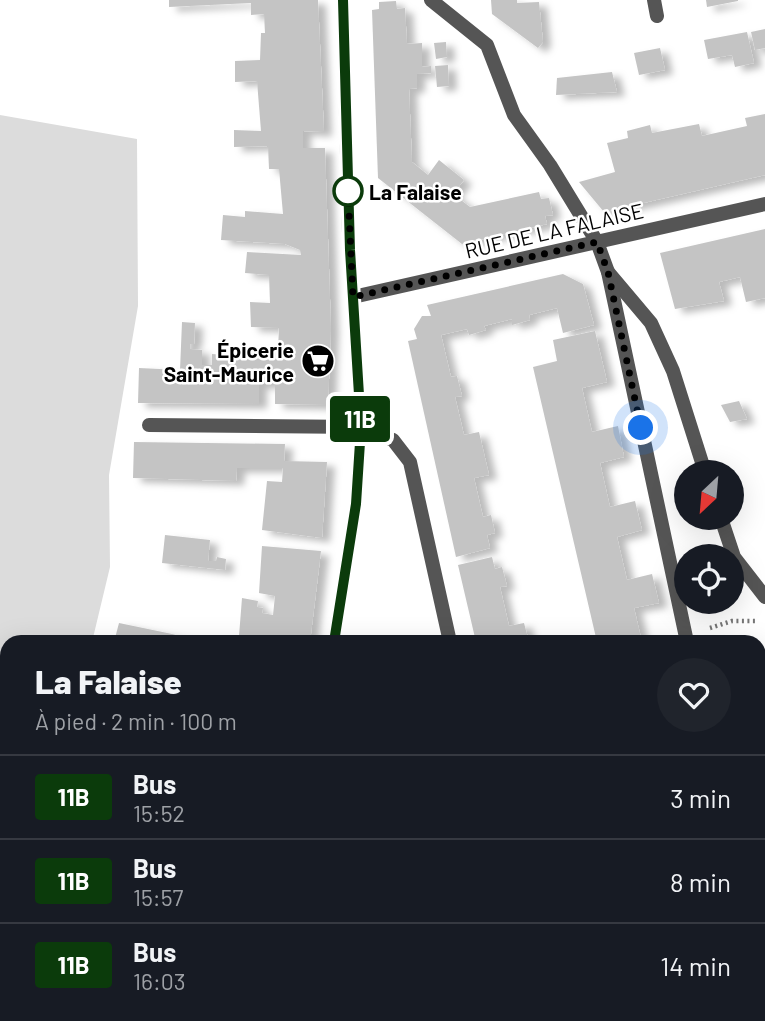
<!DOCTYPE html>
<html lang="fr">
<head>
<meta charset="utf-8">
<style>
	:root { --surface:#171b24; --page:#20242c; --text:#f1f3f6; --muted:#9ea1a6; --line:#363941 }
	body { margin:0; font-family:Barlow,sans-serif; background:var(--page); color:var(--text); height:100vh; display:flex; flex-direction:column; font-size:26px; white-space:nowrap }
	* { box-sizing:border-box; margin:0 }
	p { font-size:23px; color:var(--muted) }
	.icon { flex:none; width:38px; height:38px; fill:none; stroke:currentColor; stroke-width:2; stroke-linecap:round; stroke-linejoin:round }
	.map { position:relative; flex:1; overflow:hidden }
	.drawer { position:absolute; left:0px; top:635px; width:766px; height:387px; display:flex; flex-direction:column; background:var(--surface); border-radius:21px 21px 0 0; box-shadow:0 7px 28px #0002 }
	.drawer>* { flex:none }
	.badge { padding:0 14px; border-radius:5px; font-size:24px; line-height:46px }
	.needle { width:46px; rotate:206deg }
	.controls { position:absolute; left:674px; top:460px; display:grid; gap:14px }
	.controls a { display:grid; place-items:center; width:70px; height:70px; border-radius:50%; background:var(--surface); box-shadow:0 7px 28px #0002; font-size:35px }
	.you { position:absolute; width:35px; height:35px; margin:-18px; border:5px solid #fff; border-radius:50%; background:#1a73e8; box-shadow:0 0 0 10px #1a73e833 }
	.map>.badge { position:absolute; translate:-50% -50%; box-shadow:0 0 0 4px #fff }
	.round { display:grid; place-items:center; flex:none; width:74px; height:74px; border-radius:37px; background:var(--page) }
	.head { display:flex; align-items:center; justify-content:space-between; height:119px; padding:0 35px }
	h1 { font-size:33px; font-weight:800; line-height:52px }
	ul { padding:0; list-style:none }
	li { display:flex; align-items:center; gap:21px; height:84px; padding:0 35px; border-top:2px solid var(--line) }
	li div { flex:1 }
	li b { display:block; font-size:26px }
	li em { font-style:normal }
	li .badge { min-width:77px; font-weight:700; text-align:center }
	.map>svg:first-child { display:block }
	.green { fill:#dcdcdc }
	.building { fill:#c4c4c4; filter:url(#shadow) }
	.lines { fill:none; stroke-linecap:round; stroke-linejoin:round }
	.path { stroke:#777; stroke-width:4.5; stroke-dasharray:2 3.5; stroke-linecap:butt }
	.lane { stroke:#555; stroke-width:14 }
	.street { stroke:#555; stroke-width:14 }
	.secondary { stroke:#222; stroke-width:14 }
	.line-casing { stroke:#fff; stroke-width:16 }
	.line { stroke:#0b3b0b; stroke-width:10 }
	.walk { stroke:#000; stroke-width:7; stroke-dasharray:0 12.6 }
	.stop-dot { fill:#fff; stroke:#0b3b0b; stroke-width:3.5 }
	.labels { text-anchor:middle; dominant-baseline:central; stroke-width:5; stroke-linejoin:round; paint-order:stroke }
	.stop-label { font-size:21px; font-weight:bold; fill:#000; stroke:#fff; text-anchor:start }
	.street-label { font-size:21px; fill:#000; stroke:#fff }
	.poi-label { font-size:21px; font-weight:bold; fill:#000; stroke:#fff; text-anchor:end }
</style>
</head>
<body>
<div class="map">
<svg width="765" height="1021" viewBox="0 0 765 1021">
	<defs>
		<filter id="shadow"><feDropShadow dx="8" dy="4.5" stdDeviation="3.5" flood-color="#0004"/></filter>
	</defs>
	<rect width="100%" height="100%" fill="#fff"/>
	<!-- green -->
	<g class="green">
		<polygon points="0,115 137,139 138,306 109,475 110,567 92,642 7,642 7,1003 3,1021 0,1021"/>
		<polygon points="765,673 765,1021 684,1021 692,1015 760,1015 760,676"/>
	</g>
	<!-- building -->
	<g class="building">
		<polygon points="169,0 318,0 324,132 303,131 303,148 325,148 331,329 328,405 275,404 275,384 259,384 259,404 138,403 139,368 180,370 182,322 195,323 194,344 190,344 190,349 202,350 202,365 212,365 212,354 241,356 242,347 278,349 279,328 251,327 250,302 270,303 269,275 245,273 247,252 301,255 300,250 285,244 221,240 223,215 245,217 245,211 283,214 279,169 269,169 268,146 234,147 234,130 261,131 257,81 235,82 235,61 260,60 261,33 265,33 264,14 251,15 251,3 169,7"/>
		<polygon points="491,0 517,0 517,3 539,2 543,42 538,48 492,14"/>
		<polygon points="706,0 738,0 738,1 707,7"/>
		<polygon points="396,1 397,9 405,8 407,44 422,43 422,67 431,66 431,73 417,74 417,88 409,89 412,162 428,175 439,160 464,180 453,194 470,207 539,192 541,199 549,198 553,215 545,216 547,224 462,244 378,178 372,10 379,9 379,2"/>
		<polygon points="765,29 765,48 755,50 751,32"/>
		<polygon points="747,32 754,63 735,67 732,55 708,59 704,40"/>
		<polygon points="446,42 447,57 436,59 434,43"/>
		<polygon points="660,48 665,70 639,75 634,53"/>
		<polygon points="448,65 449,86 437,87 435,66"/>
		<polygon points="612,72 617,92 556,95 557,78"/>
		<polygon points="765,114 765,175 604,212 579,182 615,172 607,143 628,138 627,131 650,125 652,133 699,124 702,136 747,126 745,118"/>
		<polygon points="765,229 765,298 746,302 740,277 719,282 724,301 675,309 660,253"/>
		<polygon points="563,274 583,284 594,325 563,333 557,308 529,315 530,320 512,325 512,319 484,326 486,330 469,335 467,329 441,335 451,377 457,376 462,396 455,397 464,435 479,432 489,475 474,478 483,517 491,515 495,533 487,535 490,548 456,557 408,341 417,339 414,329 422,316 431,316 427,305"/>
		<polygon points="595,331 607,382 582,388 592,432 618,426 624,457 600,463 610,507 635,501 642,530 617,537 627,580 652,574 659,603 634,608 642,642 597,642 533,367 557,361 553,340"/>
		<polygon points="739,401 747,419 730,422 721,405"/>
		<polygon points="134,442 285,444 284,461 327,462 322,538 262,530 267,481 282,482 283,468 237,468 236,481 133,478"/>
		<polygon points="165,535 210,540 208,561 216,561 217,557 226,559 225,570 162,563"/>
		<polygon points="262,546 321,551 310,642 268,642 239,636 242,598 258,601 257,607 263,608 262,613 273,615 275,596 259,593"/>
		<polygon points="492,557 495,569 502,567 507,586 500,587 509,626 524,623 529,642 476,642 458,565"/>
		<polygon points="119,623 172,634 203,642 114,642"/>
		<polygon points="47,1015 73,1015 72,1018 81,1021 47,1021"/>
		<polygon points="313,1015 348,1015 346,1021 312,1021"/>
		<polygon points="529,1015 589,1015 589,1021 528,1021"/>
		<polygon points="415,1017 444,1019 444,1021 414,1021"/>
	</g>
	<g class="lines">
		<!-- path -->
		<g class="path">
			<polyline points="710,628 732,621 756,621"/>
			<polyline points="642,1015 644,1021"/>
			<polyline points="663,1021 673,1015"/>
		</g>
		<!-- lane -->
		<g class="lane">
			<polyline points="431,0 487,45 514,115 550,165 597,242"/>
			<polyline points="654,0 657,16"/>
			<polyline points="608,272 651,323 673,371 705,472"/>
			<polyline points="721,518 734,557 765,597"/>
		</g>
		<!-- street -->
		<g class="street">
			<polyline points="597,242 608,272 687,642"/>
			<polyline points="353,297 765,204"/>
			<polyline points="149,425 361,427 393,440 410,462 450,642"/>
			<polyline points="497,1021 497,1015"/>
		</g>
		<!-- secondary -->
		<g class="secondary">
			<polyline points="334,642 356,504 361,427 349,233 343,0"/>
			<polyline points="253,1021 254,1015"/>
		</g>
	</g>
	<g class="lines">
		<defs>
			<polyline id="line" points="334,642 356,504 361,427 350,250 343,0"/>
		</defs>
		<!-- line casing -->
		<use href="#line" class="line-casing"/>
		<!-- line -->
		<use href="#line" class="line"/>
		<!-- walk -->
		<polyline class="walk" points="348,191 353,297 597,242 608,272 641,428"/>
	</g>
	<!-- icons -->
	<defs>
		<symbol id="supermarket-disc" viewBox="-11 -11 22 22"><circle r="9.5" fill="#000" stroke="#fff"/><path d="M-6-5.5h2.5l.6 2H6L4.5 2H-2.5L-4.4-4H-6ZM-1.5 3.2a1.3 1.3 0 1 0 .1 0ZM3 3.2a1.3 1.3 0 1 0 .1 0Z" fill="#fff"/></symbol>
	</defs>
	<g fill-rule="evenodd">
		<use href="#supermarket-disc" x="299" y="342" width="38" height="38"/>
	</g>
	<!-- markers -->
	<circle class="stop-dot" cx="348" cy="191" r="14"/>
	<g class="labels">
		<!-- stop labels -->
		<g class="stop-label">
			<text x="369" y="191">La Falaise</text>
		</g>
		<!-- street labels -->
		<g class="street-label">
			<text transform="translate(554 230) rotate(-13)">RUE DE LA FALAISE</text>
		</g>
		<!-- poi labels -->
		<g class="poi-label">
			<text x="294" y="349">Épicerie<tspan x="294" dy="24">Saint-Maurice</tspan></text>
		</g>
	</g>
</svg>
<div class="controls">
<a><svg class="needle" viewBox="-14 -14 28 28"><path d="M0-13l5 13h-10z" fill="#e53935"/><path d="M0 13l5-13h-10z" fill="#9ea1a6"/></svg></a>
<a><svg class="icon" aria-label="locate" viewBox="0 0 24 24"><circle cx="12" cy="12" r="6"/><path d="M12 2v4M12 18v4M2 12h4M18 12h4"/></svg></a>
</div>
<div class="you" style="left:641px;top:428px"></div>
<b class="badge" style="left:360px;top:419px;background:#0b3b0b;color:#fff">11B</b>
<section class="drawer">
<div class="head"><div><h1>La Falaise</h1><p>À pied · 2 min · 100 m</p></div><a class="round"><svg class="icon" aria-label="heart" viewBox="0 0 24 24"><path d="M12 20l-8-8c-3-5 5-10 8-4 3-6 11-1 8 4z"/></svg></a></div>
<ul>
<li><span class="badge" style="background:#0b3b0b;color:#fff">11B</span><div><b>Bus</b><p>15:52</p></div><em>3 min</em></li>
<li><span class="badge" style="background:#0b3b0b;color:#fff">11B</span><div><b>Bus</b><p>15:57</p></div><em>8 min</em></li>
<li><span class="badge" style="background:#0b3b0b;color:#fff">11B</span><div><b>Bus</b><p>16:03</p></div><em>14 min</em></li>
</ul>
</section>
</div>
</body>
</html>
